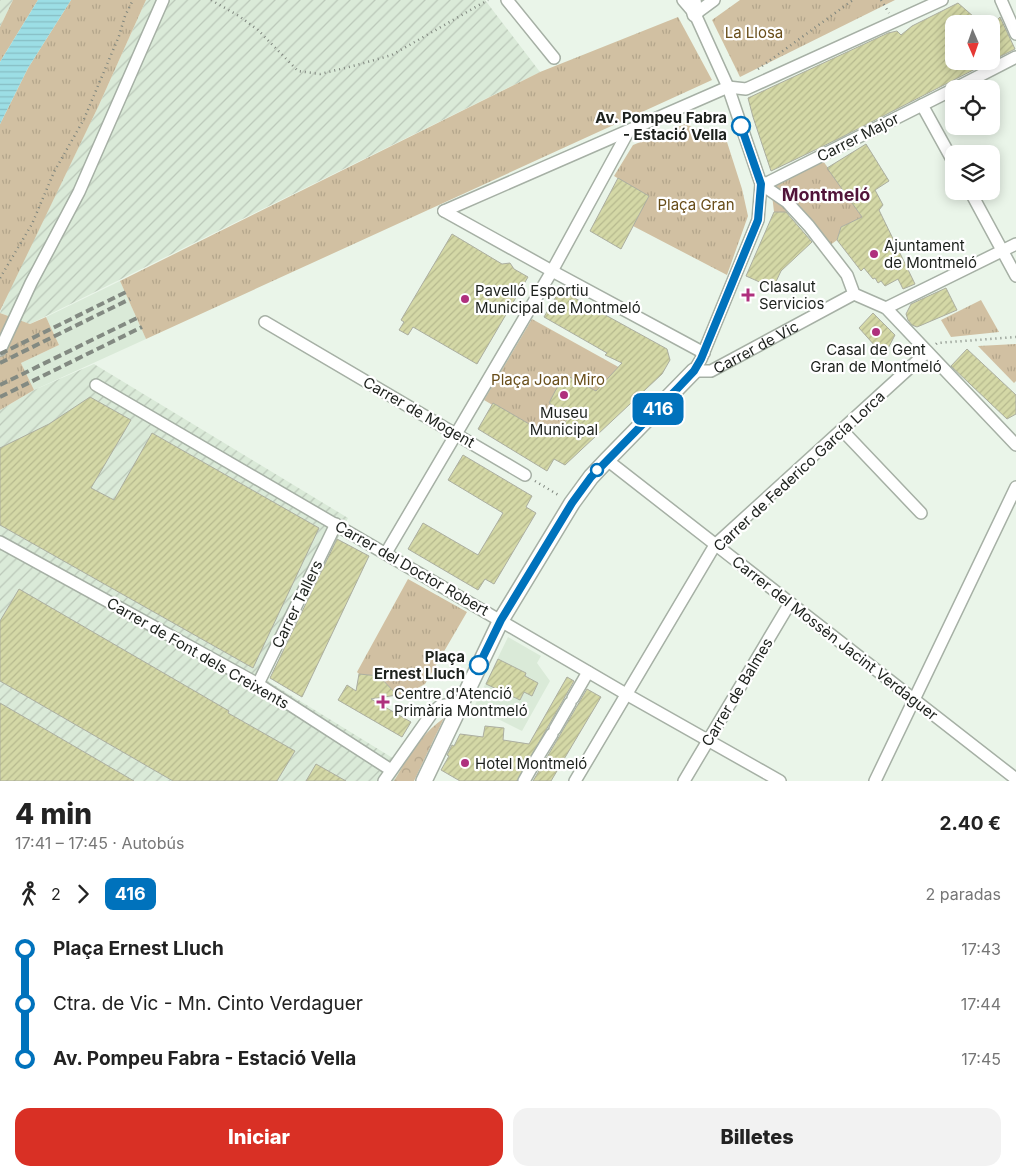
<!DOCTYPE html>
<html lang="es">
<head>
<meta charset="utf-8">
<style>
	:root { --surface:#fff; --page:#f2f2f2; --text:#222; --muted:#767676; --accent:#d93025 }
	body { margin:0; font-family:Inter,sans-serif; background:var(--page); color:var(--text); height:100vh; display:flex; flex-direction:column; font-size:19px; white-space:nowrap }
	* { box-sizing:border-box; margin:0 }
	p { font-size:16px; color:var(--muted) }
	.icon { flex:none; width:28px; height:28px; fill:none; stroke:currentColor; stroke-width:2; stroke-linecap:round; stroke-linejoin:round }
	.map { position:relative; height:781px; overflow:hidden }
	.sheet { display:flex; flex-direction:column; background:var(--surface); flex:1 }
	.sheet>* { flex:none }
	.badge { padding:0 10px; border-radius:8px; font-size:18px; line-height:32px }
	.needle { width:32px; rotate:178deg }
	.buttons { position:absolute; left:945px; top:15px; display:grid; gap:10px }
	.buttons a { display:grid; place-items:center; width:55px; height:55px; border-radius:10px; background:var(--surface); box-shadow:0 2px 12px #0003; font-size:25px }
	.map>.badge { position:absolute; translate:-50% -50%; box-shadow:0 0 0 2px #fff }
	.legs { display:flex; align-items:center; gap:8px; height:55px; padding:0 15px; font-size:16px }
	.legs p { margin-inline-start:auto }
	.head { display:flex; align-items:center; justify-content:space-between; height:85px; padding:0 15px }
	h1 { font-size:28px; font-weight:800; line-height:38px }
	.button { display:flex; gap:10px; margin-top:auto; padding:10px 15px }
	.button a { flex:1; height:58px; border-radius:15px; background:var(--accent); color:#fff; font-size:20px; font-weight:800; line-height:58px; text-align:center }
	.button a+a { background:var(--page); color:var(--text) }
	ul { padding:0 15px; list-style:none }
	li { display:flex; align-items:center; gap:18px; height:55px; font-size:19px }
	li i { display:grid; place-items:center; width:8px; height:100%; margin:0 6px; background:currentColor }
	li i::after { content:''; width:12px; height:12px; margin:-6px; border:4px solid; border-radius:50%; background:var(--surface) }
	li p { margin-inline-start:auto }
	li:first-child i { background:linear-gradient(#0000 50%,currentColor 0) }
	li:last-child i { background:linear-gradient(currentColor 50%,#0000 0) }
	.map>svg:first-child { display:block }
	.built { fill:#daead8 }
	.industrial { fill:url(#industrial-furrows) }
	.grass { fill:url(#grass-tufts) }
	.forest { fill:url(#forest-crowns) }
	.water { fill:url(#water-rules) }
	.building { fill:url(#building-hatch); stroke:#acaea0 }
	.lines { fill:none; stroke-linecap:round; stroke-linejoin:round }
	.street-casing { stroke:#a6b0a5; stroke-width:14 }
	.secondary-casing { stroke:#a6b0a5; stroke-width:18 }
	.path { stroke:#7e857d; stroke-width:2.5; stroke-dasharray:1 4; stroke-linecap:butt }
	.street { stroke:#fff; stroke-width:11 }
	.secondary { stroke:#fff; stroke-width:15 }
	.rail { stroke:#838a82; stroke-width:4; stroke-dasharray:8 4; stroke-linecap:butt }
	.line-1-casing { stroke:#fff; stroke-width:11 }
	.line-1 { stroke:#0072bc; stroke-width:8 }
	.stop-1-dot { fill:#fff; stroke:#0072bc; stroke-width:2.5 }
	.poi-dot { fill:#af307d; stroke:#fff; stroke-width:2 }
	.labels { text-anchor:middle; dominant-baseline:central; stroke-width:4.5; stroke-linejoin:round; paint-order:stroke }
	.park-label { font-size:15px; fill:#684d19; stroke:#fff }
	.stop-label { font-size:15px; font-weight:bold; fill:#1d211d; stroke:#fff; text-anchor:end }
	.street-label { font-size:15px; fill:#1d211d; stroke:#fff }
	.poi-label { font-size:15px; fill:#1d211d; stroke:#fff; text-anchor:start }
	.quarter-label { font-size:18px; font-weight:bold; fill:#511439; stroke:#fff }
</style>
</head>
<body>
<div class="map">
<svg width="1016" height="781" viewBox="0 0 1016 781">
	<defs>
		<pattern id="industrial-furrows" width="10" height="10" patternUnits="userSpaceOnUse" patternTransform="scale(1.25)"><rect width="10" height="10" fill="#daead8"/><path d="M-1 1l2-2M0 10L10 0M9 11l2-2" fill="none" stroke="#bbc8b9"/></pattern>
		<pattern id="grass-tufts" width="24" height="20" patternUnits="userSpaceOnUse" patternTransform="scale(1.25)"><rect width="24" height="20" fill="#d1c0a2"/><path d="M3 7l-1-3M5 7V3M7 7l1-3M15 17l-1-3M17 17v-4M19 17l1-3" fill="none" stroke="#b3a58b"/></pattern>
		<pattern id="forest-crowns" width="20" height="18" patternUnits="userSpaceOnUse" patternTransform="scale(1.25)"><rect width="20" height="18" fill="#d1c0a2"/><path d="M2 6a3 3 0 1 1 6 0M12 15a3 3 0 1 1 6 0" fill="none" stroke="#b3a58b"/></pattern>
		<pattern id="water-rules" width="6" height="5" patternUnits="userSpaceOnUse" patternTransform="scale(1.25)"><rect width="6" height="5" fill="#9cdee5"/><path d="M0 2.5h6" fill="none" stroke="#86bec4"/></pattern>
		<pattern id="building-hatch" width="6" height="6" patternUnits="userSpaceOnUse" patternTransform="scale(1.25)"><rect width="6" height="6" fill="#d4d8a6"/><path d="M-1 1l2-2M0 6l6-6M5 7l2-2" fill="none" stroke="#b6b98e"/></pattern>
	</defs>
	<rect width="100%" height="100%" fill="#eaf5e9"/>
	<!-- built -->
	<g class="built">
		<polygon points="120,281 146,339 34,390 21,363 59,345 46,317"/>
		<polygon points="508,637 541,656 537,663 550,681 522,731 474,707"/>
	</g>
	<!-- industrial -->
	<g class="industrial">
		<polygon points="0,0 13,0 0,27"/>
		<polygon points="146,0 485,0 540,72 30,324 0,313 9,290 99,105"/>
		<polygon points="94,364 348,518 266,680 404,765 394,781 0,781 0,410 34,390"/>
	</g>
	<!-- grass -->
	<g class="grass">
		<polygon points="13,0 38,0 0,62 0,27"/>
		<polygon points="71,0 146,0 99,105 0,311 0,124 28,68"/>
		<polygon points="740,0 895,0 740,77 712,20"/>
		<polygon points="678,17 712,80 146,339 120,281 540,72"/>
		<polygon points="685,124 727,142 742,189 748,216 727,275 633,226 648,196 614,176 633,145"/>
		<polygon points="819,155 862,217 841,227 837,240 822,251 789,212 774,212 770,177"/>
		<polygon points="981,300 999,332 951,337 941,320"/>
		<polygon points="0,313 30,324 46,317 59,345 21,363 34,390 0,410"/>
		<polygon points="532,319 622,369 549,438 484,400"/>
		<polygon points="1016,344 1016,381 1014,383 978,346"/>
		<polygon points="408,579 467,612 425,684 409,693 397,695 379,676 359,674 357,672"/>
	</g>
	<!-- forest -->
	<path class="forest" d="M444 718 414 781H394C409 756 419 736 444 718Z"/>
	<!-- water -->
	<polygon class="water" points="38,0 71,0 28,68 0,124 0,62"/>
	<!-- building -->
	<g class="building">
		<polygon points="958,3 982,24 954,24 954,61 991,61 838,139 771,171 753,117 748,98 888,33 897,31 901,35 912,26"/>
		<polygon points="1000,17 1015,49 991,61 991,26"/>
		<polygon points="866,144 889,181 875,190 883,205 879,210 915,284 903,289 898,279 885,286 881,281 878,283 875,278 873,279 864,268 861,271 837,240 841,227 862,217 827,168"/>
		<polygon points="618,178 649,196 621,249 590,231"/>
		<polygon points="774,212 786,212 812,242 781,271 773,288 746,276"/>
		<polygon points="452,234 502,264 510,263 514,269 528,277 477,364 413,327 408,335 399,330 404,322 401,320"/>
		<polygon points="946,288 957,310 917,327 912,325 908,320 906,314 911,304"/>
		<polygon points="560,290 667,349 670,360 662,374 565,465 554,459 547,471 478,429 493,403 550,436 570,417 554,409 555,407 549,403 564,374 596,391 622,363 605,355 607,353 544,317"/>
		<polygon points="873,313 895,335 884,356 859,328"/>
		<polygon points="967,349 1016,395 1016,414 1007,419 951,366"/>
		<polygon points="90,397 131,420 91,488 114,500 152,433 319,528 253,668 0,525 0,448 49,424"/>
		<polygon points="463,455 532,496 526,507 536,513 494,584 485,579 478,590 408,549 423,523 478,555 503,513 448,480"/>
		<polygon points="337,539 369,556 302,697 270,678"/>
		<polygon points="19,589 229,711 228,713 295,751 277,781 173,781 0,681 0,621"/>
		<polygon points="498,659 526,673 525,676 538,683 532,696 524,692 520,700 486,684"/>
		<polygon points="359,674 379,676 397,695 371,699 411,722 402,737 338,700 347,685 356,691"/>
		<polygon points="567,677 574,681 517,781 460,781 441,770 449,756 447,755 452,745 454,746 460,734 483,737 485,726 504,728 503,740 529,744"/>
		<polygon points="587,689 601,697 551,781 533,781"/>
		<polygon points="0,703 134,781 0,781"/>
		<polygon points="316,764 346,781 306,781"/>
	</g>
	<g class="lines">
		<defs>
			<g id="street">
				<polyline points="507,0 554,58"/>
				<path id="s1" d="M683 0 695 14 728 87 761 184 758 220 701 359 694 371H711L854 294"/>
				<polyline points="1001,0 1016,34"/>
				<polyline points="695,14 714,0"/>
				<polyline points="954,89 1016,57"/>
				<polyline points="922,105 954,163"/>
				<polyline points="761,184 787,202 809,226 847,275 854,294 886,308 1016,445"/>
				<polyline points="761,184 769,182 954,89"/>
				<polyline points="970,191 1016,276"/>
				<polyline points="444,211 728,87 746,89 942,0"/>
				<polyline points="444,211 552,271 704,353"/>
				<polyline points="886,308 1016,244"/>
				<polyline points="265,322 525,475"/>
				<polyline points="0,350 31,283 79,192 163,0"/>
				<polyline points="96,385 626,694 780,781"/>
				<polyline points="842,430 921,513"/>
				<polyline points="607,460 1016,779"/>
				<polyline points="0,542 258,684 391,770"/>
				<polyline points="386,553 552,271 628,132"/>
				<polyline points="258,684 336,524"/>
				<polyline points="573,698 588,672"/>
				<polyline points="555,729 570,703"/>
				<polyline points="536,760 552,734"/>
				<polyline points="384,781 432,713 440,706 462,702"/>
				<polyline points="524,781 533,765"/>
				<polyline points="575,781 715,545 927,352"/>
				<polyline points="684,781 790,603"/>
				<polyline points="875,781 1016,487"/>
			</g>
			<g id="secondary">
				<polyline points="693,0 695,14"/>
				<polyline points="424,781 501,620 572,503 591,477 607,460 694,371"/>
			</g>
		</defs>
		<!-- street casing -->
		<use href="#street" class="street-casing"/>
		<!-- secondary casing -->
		<use href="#secondary" class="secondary-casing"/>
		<!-- path -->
		<g class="path">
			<polyline points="211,0 239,16 258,30 298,71 320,74 357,65 392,55 488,0"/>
			<polyline points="881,0 889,13"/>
			<polyline points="758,69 853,0"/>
			<polyline points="0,278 32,224 54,172 84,119 119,36 125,16 133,0"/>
			<polyline points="936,344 937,343 1016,337"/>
			<polyline points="535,481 560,496"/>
		</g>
		<!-- street -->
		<use href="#street" class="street"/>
		<!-- secondary -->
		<use href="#secondary" class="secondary"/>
		<!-- rail -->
		<g class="rail">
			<polyline points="0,354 128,291"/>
			<polyline points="0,363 130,299"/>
			<polyline points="0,385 139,317"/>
			<polyline points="0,397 142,327"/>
		</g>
	</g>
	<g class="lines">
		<defs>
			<polyline id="line-1" points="479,665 501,620 572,503 591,477 678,388 694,371 701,359 758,220 761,184 741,126"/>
		</defs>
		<!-- line-1 casing -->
		<use href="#line-1" class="line-1-casing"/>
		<!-- line-1 -->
		<use href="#line-1" class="line-1"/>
	</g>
	<!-- markers -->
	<g class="stop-1-dot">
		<circle cx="741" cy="126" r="9"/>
		<circle cx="597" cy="470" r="6"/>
		<circle cx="479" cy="665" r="9"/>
	</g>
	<g class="poi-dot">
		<circle cx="874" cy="254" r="5"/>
		<path d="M745.5 287.5h5v5h5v5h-5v5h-5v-5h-5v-5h5z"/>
		<circle cx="465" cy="299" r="5"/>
		<circle cx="876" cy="332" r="5"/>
		<circle cx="564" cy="395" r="5"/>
		<path d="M380.5 694.5h5v5h5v5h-5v5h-5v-5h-5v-5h5z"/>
		<circle cx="465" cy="763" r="5"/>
	</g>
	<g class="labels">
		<!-- park labels -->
		<g class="park-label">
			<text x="754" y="32">La Llosa</text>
			<text x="696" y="204">Plaça Gran</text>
			<text x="548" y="379">Plaça Joan Miro</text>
		</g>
		<!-- stop labels -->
		<g class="stop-label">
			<text x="727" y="117">Av. Pompeu Fabra<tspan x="727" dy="17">- Estació Vella</tspan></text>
			<text x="465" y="656">Plaça<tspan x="465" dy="17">Ernest Lluch</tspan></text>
		</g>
		<!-- street labels -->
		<g class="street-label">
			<text transform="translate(858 137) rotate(-27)">Carrer Major</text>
			<text stroke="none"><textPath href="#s1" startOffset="469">Carrer de Vic</textPath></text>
			<text transform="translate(419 412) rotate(30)">Carrer de Mogent</text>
			<text transform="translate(799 471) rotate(-43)">Carrer de Federico García Lorca</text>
			<text transform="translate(412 568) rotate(30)">Carrer del Doctor Robert</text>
			<text transform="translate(297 604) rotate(-64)">Carrer Tallers</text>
			<text transform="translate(835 638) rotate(38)">Carrer del Mossèn Jacint Verdaguer</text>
			<text transform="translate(198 653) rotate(30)">Carrer de Font dels Creixents</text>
			<text transform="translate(737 692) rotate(-59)">Carrer de Balmes</text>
		</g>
		<!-- poi labels -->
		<g class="poi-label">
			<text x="884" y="245">Ajuntament<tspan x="884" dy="17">de Montmeló</tspan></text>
			<text x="759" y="286">Clasalut<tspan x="759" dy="17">Servicios</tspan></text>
			<text x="475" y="290">Pavelló Esportiu<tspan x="475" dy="17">Municipal de Montmeló</tspan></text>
			<text x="876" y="349" text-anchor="middle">Casal de Gent<tspan x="876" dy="17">Gran de Montmeló</tspan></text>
			<text x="564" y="412" text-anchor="middle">Museu<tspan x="564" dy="17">Municipal</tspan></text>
			<text x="394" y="693">Centre d'Atenció<tspan x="394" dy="17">Primària Montmeló</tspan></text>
			<text x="475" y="763">Hotel Montmeló</text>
		</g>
		<!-- quarter labels -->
		<g class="quarter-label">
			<text x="826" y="194">Montmeló</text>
		</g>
	</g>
</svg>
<div class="buttons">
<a><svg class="needle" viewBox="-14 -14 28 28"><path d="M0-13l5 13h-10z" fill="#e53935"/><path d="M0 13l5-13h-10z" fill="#767676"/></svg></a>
<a><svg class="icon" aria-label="locate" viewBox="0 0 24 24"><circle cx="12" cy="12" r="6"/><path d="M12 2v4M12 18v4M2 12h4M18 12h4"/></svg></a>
<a><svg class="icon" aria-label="layers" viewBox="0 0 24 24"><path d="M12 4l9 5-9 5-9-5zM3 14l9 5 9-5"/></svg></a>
</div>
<b class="badge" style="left:658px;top:409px;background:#0072bc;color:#fff">416</b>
</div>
<section class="sheet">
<div class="head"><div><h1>4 min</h1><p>17:41 – 17:45 · Autobús</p></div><b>2.40 €</b></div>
<div class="legs"><svg class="icon" aria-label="walk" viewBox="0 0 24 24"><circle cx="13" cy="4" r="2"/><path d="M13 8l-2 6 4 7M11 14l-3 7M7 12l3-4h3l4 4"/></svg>2<svg class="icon" aria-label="forward" viewBox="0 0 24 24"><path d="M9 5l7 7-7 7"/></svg><b class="badge" style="background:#0072bc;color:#fff">416</b><p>2 paradas</p></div>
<ul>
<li><i style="color:#0072bc"></i><b>Plaça Ernest Lluch</b><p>17:43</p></li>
<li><i style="color:#0072bc"></i><span>Ctra. de Vic - Mn. Cinto Verdaguer</span><p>17:44</p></li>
<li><i style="color:#0072bc"></i><b>Av. Pompeu Fabra - Estació Vella</b><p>17:45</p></li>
</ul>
<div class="button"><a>Iniciar</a><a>Billetes</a></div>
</section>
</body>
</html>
